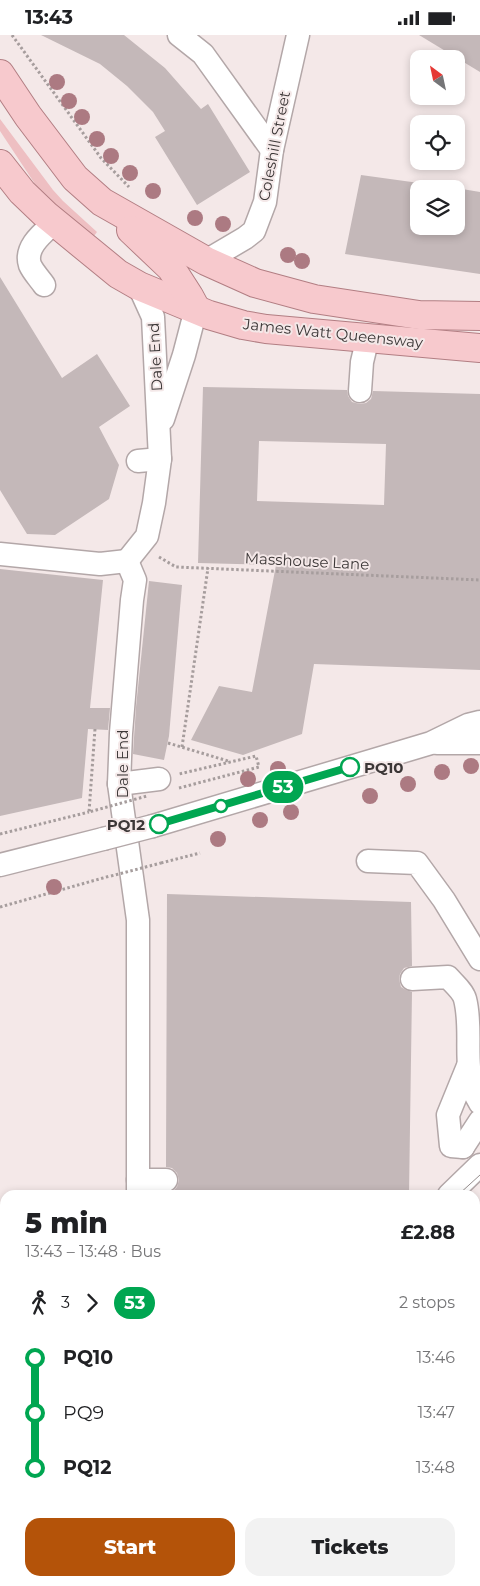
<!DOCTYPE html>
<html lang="en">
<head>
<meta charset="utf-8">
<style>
	:root { --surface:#fff; --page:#f2f2f2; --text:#202124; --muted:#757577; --accent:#b45309 }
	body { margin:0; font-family:Montserrat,sans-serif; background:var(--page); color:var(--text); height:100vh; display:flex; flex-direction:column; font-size:19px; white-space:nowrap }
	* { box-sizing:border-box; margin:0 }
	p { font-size:16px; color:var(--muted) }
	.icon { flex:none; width:28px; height:28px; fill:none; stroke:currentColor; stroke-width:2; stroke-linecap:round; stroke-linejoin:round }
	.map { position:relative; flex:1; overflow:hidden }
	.side { position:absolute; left:0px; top:1155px; width:480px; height:396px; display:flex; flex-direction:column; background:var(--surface); border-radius:15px 15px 0 0; box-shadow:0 2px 8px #0003 }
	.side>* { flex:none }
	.badge { padding:0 10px; border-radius:16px; font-size:18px; line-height:32px }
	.needle { width:32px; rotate:327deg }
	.fabs { position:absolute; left:410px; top:15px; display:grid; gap:10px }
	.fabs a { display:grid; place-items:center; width:55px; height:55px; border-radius:10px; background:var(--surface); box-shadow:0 2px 8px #0003; font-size:25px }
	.map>.badge { position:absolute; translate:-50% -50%; box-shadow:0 0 0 2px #fff }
	.legs { display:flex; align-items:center; gap:8px; height:55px; padding:0 25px; font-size:16px }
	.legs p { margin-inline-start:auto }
	.summary { display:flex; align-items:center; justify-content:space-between; height:85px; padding:0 25px }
	h1 { font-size:28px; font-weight:800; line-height:38px }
	.button { display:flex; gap:10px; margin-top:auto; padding:10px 25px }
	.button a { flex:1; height:58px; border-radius:15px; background:var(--accent); color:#fff; font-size:20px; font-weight:800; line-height:58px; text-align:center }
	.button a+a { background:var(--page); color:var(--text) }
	ul { padding:0 25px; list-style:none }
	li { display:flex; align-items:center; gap:18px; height:55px; font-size:19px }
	li i { display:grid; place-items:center; width:8px; height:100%; margin:0 6px; background:currentColor }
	li i::after { content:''; width:12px; height:12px; margin:-6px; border:4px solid; border-radius:50%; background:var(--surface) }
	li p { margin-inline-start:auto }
	li:first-child i { background:linear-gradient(#0000 50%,currentColor 0) }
	li:last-child i { background:linear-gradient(currentColor 50%,#0000 0) }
	.status { display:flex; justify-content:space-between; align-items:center; height:35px; padding:0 25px; background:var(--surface); direction:ltr }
	.status svg { height:14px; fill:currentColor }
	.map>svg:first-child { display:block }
	.green { fill:#eebfc2 }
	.building { fill:#c4b8b9; fill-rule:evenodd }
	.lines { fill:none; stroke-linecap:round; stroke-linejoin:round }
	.minor-tunnel { stroke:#cfc5c5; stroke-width:22; stroke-dasharray:22 11; stroke-linecap:butt }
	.minor-casing { stroke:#b3a7a8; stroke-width:25 }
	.major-casing { stroke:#b27e83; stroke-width:30 }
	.path { stroke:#a69d9d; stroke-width:3; stroke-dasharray:2.5 2.5; stroke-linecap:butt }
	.minor { stroke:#fff; stroke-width:22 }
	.major { stroke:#f7c9cd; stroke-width:28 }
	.tram { stroke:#968e8e; stroke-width:1 }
	.minor-bridge-casing { stroke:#b3a7a8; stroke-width:25; stroke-linecap:butt }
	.path-bridge { stroke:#a69d9d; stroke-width:3; stroke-dasharray:2.5 2.5; stroke-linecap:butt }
	.minor-bridge { stroke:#fff; stroke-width:22 }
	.tree { fill:#ac7a82 }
	.line-1-casing { stroke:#fff; stroke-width:11 }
	.line-1 { stroke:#00a651; stroke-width:8 }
	.stop-1-dot { fill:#fff; stroke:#00a651; stroke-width:2.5 }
	.labels { text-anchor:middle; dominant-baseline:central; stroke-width:4; stroke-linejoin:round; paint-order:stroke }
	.street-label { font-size:15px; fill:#3c3737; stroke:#f4e8e8 }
	.stop-label { font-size:15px; font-weight:bold; fill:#3c3737; stroke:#f4e8e8; text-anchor:start }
</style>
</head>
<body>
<div class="status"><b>13:43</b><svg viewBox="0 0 49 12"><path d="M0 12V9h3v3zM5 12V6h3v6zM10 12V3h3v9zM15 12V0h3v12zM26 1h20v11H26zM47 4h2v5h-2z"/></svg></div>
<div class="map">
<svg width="480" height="1551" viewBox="0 0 480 1551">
	<rect width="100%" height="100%" fill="#f4e8e8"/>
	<!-- green -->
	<g class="green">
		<polygon points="0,84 53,155 63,166 97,197 91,205 53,170 35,149 0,96"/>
		<polygon points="475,1533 478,1551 398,1551 397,1546 475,1546"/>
	</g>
	<!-- building -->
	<g class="building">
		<polygon points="41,0 124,0 165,33 201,74 208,69 250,137 197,170 155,102 165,96 153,77 127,51 100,29"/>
		<polygon points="419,0 480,0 480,37"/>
		<polygon points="361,140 419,148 419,191 456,191 456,153 480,157 480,239 345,219"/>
		<polygon points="0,242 62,343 97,319 130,371 99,392 119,430 109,464 55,500 27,499 0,455"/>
		<path d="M203 352 347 355 348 361 352 367 360 369 366 368 371 364 373 356 480 359V635L314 629 302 699 243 720 191 705 219 651 252 657 276 530 198 528ZM259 406 386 409 384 470 257 466Z"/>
		<polygon points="0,534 103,545 90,673 110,673 108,695 88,694 82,763 0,781"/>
		<polygon points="149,546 182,550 169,701 164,725 133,719 136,672"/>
		<polygon points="167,859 411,867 412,931 404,933 400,939 399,944 401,952 406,955 412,957 409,1160 166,1160 166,1158 172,1157 177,1152 179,1145 177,1138 172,1133 166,1132"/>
	</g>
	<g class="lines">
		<!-- minor-tunnel -->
		<polyline class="minor-tunnel" points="34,1551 43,1546"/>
		<defs>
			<g id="minor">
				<polyline points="179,0 203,19 272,115"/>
				<polyline points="206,226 245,203 254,196 265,167 272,115 298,0"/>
				<path d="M44 250C40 244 33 237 30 230 24 212 43 198 55 187"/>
				<polyline points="360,356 362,327 368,302"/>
				<polyline points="163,384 184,320 196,274"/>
				<polyline points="138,426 160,424"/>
				<polyline points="0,519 100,529 127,526"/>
				<polyline points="127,526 135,545 132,565 121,698 119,749 138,885 138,1160"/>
				<polyline points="127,526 147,501 154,468 160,424 153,282 139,251"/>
				<polyline points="437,708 480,708"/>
				<polyline points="119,749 159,744"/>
				<polyline points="153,791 431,708 468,690 480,687"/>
				<polyline points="368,826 417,828 444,865 480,924"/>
				<polyline points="0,830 103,804"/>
				<path d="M412 944 448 942C453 948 463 956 465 964 474 998 460 1037 480 1068"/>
				<polyline points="463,1112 451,1111 448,1080 468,1031"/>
				<polyline points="463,1112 480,1086"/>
				<polyline points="138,1145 166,1145"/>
				<polyline points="449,1160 480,1130"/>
				<polyline points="475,1190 480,1185"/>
				<polyline points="475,1368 480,1367"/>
				<polyline points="0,1425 5,1426"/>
				<polyline points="475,1468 480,1498"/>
				<polyline points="169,1546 171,1551"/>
			</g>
			<g id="major">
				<polyline points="0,39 28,81 75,143 102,167 206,226 255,248 314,264 419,280 480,281"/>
				<polyline points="0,129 22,157 46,180 118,239 139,251 209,280 243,290 266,294 480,313"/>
				<polyline points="131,195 171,233 189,261 196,274"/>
			</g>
		</defs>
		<!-- minor casing -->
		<use href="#minor" class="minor-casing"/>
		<!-- major casing -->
		<use href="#major" class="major-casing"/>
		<!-- path -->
		<g class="path">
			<polyline points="12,0 101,123 129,152"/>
			<polyline points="159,522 176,532 480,545"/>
			<polyline points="168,708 228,726"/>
			<polyline points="182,712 208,533"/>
			<polyline points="179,753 259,732 256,721 179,739"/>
			<polyline points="0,799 89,777"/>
			<polyline points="161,828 200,818"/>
			<polyline points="0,872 110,841"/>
			<polyline points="411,1551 412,1546"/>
			<polyline points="422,1551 426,1546"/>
		</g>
		<!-- minor -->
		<use href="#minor" class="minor"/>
		<!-- major -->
		<use href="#major" class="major"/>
		<!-- tram -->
		<g class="tram">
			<polyline points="458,1160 480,1140"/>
			<polyline points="475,1186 480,1181"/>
			<polyline points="0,1419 5,1421"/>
			<polyline points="0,1434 5,1436"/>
		</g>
		<defs>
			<polyline id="minor-bridge" points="103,804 153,791"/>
		</defs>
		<!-- minor-bridge casing -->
		<use href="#minor-bridge" class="minor-bridge-casing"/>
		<!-- path-bridge -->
		<g class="path-bridge">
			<polyline points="95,694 89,777 147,761"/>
			<polyline points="111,841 161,828"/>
		</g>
		<!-- minor-bridge -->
		<use href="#minor-bridge" class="minor-bridge"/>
	</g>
	<!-- trees -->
	<g class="tree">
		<circle cx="57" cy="47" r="8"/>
		<circle cx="69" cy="66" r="8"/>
		<circle cx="82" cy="82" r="8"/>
		<circle cx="97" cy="104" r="8"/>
		<circle cx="111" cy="121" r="8"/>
		<circle cx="130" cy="138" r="8"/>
		<circle cx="153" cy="156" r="8"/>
		<circle cx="195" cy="183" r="8"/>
		<circle cx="223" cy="189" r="8"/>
		<circle cx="288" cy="220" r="8"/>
		<circle cx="302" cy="226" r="8"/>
		<circle cx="471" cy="731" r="8"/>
		<circle cx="278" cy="734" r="8"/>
		<circle cx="442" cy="737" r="8"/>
		<circle cx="248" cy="744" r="8"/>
		<circle cx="408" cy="749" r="8"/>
		<circle cx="370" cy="761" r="8"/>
		<circle cx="291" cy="777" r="8"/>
		<circle cx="260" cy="785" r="8"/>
		<circle cx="218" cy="804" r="8"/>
		<circle cx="54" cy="852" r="8"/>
	</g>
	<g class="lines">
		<defs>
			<polyline id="line-1" points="159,789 350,732"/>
		</defs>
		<!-- line-1 casing -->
		<use href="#line-1" class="line-1-casing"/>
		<!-- line-1 -->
		<use href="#line-1" class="line-1"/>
	</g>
	<!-- markers -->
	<g class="stop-1-dot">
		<circle cx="350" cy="732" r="9"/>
		<circle cx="221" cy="771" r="6"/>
		<circle cx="159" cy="789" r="9"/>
	</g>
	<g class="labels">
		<!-- street labels -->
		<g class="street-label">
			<text transform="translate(274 111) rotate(-79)">Coleshill Street</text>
			<text transform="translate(333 298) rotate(6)">James Watt Queensway</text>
			<text transform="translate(155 322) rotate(-93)">Dale End</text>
			<text transform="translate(307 526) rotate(3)">Masshouse Lane</text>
			<text transform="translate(122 729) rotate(-90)">Dale End</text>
		</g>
		<!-- stop labels -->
		<g class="stop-label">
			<text x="364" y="732">PQ10</text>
			<text x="145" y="789" text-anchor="end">PQ12</text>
		</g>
	</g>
</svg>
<div class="fabs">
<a><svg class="needle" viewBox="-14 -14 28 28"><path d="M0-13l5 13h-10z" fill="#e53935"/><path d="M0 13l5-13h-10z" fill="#757577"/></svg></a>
<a><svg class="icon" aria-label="locate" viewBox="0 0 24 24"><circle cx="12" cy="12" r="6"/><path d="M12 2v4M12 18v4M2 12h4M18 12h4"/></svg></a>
<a><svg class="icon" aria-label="layers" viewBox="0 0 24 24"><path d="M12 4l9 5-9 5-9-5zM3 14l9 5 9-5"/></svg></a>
</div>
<b class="badge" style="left:283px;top:752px;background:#00a651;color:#fff">53</b>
<section class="side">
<div class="summary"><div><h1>5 min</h1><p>13:43 – 13:48 · Bus</p></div><b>£2.88</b></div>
<div class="legs"><svg class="icon" aria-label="walk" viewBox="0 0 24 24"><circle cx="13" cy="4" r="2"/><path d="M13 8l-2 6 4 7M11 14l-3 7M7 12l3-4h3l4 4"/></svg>3<svg class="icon" aria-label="forward" viewBox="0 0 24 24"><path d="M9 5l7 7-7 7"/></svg><b class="badge" style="background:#00a651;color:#fff">53</b><p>2 stops</p></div>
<ul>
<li><i style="color:#00a651"></i><b>PQ10</b><p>13:46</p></li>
<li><i style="color:#00a651"></i><span>PQ9</span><p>13:47</p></li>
<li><i style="color:#00a651"></i><b>PQ12</b><p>13:48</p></li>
</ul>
<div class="button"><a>Start</a><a>Tickets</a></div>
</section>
</div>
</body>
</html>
